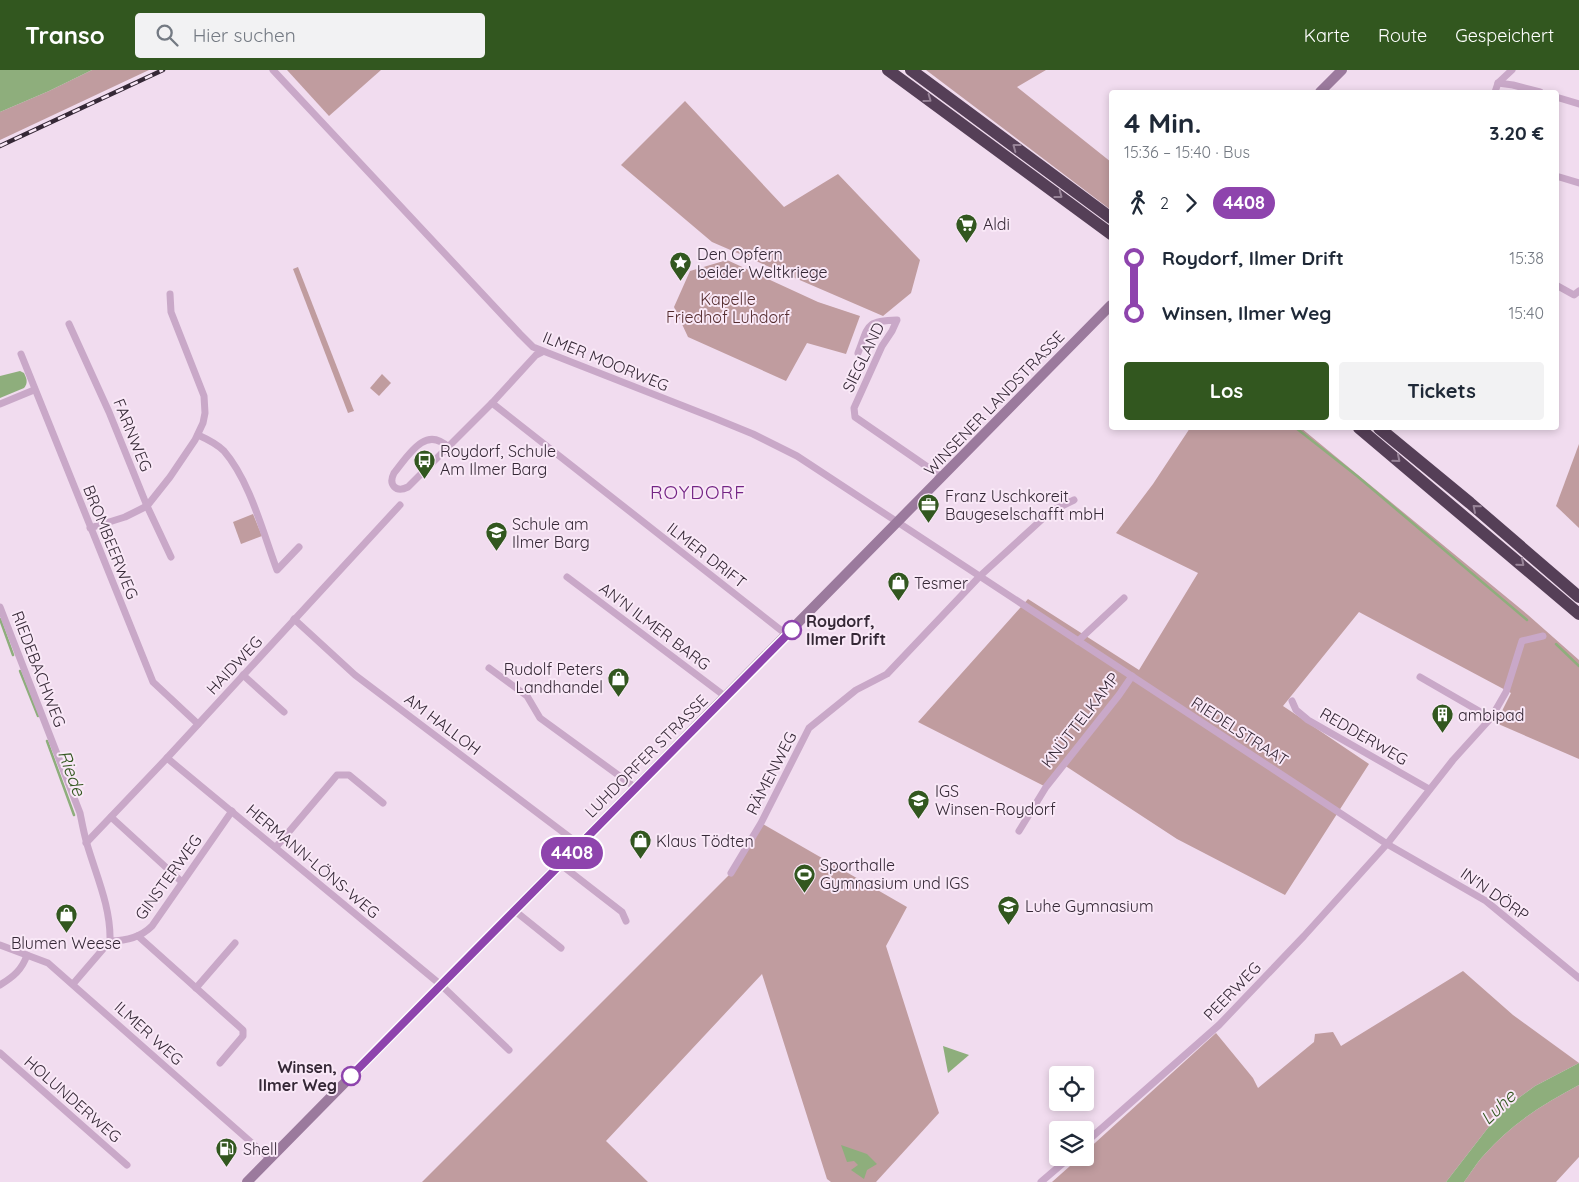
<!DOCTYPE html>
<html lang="de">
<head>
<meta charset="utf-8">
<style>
	:root { --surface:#fff; --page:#f2f2f3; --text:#1f2937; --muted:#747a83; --accent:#32571f }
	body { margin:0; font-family:Quicksand,sans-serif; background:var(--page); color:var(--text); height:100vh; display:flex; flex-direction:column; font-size:19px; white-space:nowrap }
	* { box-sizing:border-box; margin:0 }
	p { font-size:16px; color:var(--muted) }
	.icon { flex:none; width:28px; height:28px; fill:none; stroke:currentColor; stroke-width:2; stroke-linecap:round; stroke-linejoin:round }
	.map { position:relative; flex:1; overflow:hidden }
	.drawer { position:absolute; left:1109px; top:20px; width:450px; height:340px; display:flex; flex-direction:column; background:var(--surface); border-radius:5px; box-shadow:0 2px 8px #0003 }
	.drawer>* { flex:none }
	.badge { padding:0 10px; border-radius:16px; font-size:18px; line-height:32px }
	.fabs { position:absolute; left:1049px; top:996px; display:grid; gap:10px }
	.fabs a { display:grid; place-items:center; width:45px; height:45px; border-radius:5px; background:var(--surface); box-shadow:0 2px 8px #0003; font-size:25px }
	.map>.badge { position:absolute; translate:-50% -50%; box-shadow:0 0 0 2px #fff }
	.legs { display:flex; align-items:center; gap:8px; height:55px; padding:0 15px; font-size:16px }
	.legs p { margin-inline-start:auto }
	.overview { display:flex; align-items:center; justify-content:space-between; height:85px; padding:0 15px }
	h1 { font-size:28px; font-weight:700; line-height:38px }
	.primary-button { display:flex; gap:10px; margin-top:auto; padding:10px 15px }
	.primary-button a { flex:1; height:58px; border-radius:5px; background:var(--accent); color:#fff; font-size:20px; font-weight:700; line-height:58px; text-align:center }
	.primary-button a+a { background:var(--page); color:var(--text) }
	ul { padding:0 15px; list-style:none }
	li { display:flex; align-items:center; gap:18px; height:55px; font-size:19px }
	li i { display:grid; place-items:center; width:8px; height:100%; margin:0 6px; background:currentColor }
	li i::after { content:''; width:12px; height:12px; margin:-6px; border:4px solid; border-radius:50%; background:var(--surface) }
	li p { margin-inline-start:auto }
	li:first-child i { background:linear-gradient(#0000 50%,currentColor 0) }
	li:last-child i { background:linear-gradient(currentColor 50%,#0000 0) }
	header { display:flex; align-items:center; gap:30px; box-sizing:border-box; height:70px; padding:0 25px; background:var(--accent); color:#fff }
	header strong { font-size:24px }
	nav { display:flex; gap:28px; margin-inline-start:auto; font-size:18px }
	.search { width:350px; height:45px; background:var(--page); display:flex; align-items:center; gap:12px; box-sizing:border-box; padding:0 18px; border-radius:5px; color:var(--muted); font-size:19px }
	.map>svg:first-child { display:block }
	.green { fill:#c09c9f }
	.water { fill:#8eae7c }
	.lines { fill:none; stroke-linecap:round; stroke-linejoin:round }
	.stream { stroke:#8eae7c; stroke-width:2.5 }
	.street { stroke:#c9a8c8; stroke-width:7 }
	.secondary { stroke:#9b7a9d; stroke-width:10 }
	.highway { stroke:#553f57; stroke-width:12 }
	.rail-casing { stroke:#352836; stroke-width:4.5 }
	.rail { stroke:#f9e8f7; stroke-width:2.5; stroke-dasharray:8; stroke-linecap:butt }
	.oneway { stroke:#978397 }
	.line-1-casing { stroke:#fff; stroke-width:11 }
	.line-1 { stroke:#8e44ad; stroke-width:8 }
	.stop-1-dot { fill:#fff; stroke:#8e44ad; stroke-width:2.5 }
	.labels { text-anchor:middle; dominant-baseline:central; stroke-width:4; stroke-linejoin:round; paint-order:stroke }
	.poi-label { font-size:16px; fill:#352836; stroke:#f9e8f7; text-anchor:start }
	.park-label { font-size:16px; fill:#542c2e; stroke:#f9e8f7 }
	.street-label { font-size:16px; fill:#352836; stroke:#f9e8f7 }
	.stop-label { font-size:16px; font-weight:bold; fill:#352836; stroke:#f9e8f7; text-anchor:start }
	.water-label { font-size:18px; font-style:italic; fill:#32571f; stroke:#f9e8f7 }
	.quarter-label { font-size:19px; letter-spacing:1px; fill:#732384; stroke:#f9e8f7 }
</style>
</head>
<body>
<header>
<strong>Transo</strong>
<div class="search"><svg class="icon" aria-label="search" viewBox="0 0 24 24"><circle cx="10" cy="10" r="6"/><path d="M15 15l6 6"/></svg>Hier suchen</div>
<nav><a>Karte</a><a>Route</a><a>Gespeichert</a></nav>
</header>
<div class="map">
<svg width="1579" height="1112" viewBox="0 0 1579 1112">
	<rect width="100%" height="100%" fill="#f1dcef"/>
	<!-- green -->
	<g class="green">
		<polygon points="92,0 149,0 0,70 0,42 49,21"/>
		<polygon points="287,0 381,0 329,46"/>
		<polygon points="926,0 1046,0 1017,17 1111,92 1111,140"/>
		<polygon points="685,31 784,137 838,104 920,190 911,223 883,246 712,172 621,95"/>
		<polygon points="727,190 818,232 860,246 846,284 807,273 786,311 688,267 674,237 690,201"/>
		<polygon points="298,197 354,341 348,343 293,199"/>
		<polygon points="382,304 391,313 379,326 370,318"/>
		<polygon points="1190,358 1301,358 1528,545 1579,590 1579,689 1496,653 1511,623 1359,542 1283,636 1369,694 1285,825 1177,769 1064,695 1046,717 918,652 1028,529 1139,600 1198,503 1116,463 1153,414"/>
		<polygon points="1579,374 1579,458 1556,436"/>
		<polygon points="253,444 262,466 241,474 233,452"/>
		<polygon points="761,753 907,837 886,876 939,1043 876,1112 831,1112 827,1109 762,904 606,1071 648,1112 422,1112 731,803"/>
		<polygon points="1463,901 1513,945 1579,993 1535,1016 1501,1041 1446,1112 1052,1112 1079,1088 1085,1088 1085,1082 1216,963 1253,1008 1258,1018 1314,972 1315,964 1333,962 1341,976"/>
		<path d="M1579 1015V1087L1556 1112H1464C1471 1103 1477 1092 1485 1084 1511 1054 1545 1033 1579 1015Z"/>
	</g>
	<!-- water -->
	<g class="water">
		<polygon points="0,0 92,0 49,21 0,42"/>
		<path d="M20 301 24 303C27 309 28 313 24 318L0 328V306Z"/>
		<polygon points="943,976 969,985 948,1003"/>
		<path d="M1579 993V1015C1545 1033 1511 1054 1485 1084 1477 1092 1471 1103 1464 1112H1446L1501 1041 1535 1016Z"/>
		<polygon points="841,1075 867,1084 877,1094 867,1100 864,1109 851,1100 858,1095 854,1091 847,1092"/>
	</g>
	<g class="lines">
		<!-- stream -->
		<g class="stream">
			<polyline points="1296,358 1357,406 1527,550"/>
			<polyline points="0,549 13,585"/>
			<polyline points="1556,574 1579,596"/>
			<polyline points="20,601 38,646"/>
			<polyline points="47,671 74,745"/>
		</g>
		<!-- street -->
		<g class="street">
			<polyline points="273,0 520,264 533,277 714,348 753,364 797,386 1387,774 1486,831 1579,908"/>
			<polyline points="1498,13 1513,15 1540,22"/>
			<polyline points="1495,22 1498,13 1512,0"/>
			<polyline points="1556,27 1579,34"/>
			<polyline points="1556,106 1579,113"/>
			<polyline points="1556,215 1574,225 1579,221"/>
			<polyline points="69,254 109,342 147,436 171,487"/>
			<path d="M858 283C869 255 865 251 897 250L892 261 882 276 854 338 855 347 942 407"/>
			<polyline points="21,284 153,612 198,654"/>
			<polyline points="492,333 787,565"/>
			<polyline points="0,334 34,320"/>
			<path d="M198 365C207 369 217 374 224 381 250 411 263 463 277 500L299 477"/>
			<path d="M448 377C425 355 408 386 394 403 388 415 396 423 408 417L492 333 536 285 542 282"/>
			<polyline points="90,458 125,447 147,436 170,407 195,370 203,353 205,343 204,326 171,242 170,224"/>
			<polyline points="567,507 726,627"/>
			<path d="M0 537 80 743C82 753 84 764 87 774 96 805 111 837 110 871"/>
			<polyline points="294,549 355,605 580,775"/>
			<polyline points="1078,571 1124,528"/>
			<polyline points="489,598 527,626 540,648 636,718"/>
			<polyline points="243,605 284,642"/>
			<polyline points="1420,607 1491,648"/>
			<polyline points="1292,631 1296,640 1308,650 1429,719"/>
			<polyline points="167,688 441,915 509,980"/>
			<polyline points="111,747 182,812"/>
			<polyline points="1019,761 1046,717 1119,625 1132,606"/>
			<polyline points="86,773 167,688 400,435"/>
			<polyline points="276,777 337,705 349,705 383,733"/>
			<polyline points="560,794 622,842 626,851"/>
			<polyline points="731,803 761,753 809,658 856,620 887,604 980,506 1050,442 1074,430"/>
			<polyline points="515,841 561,878"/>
			<polyline points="138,866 243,960 243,966 220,993"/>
			<path d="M110 871C125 871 141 867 152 856L232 741"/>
			<polyline points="0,875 48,893 270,1089"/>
			<polyline points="73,914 110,871"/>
			<path d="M0 915C13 907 22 900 27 885"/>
			<polyline points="196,918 235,873"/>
			<polyline points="0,983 127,1095"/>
			<polyline points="1085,1073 1219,955 1304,866 1387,774 1453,690 1491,648 1506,622 1522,571 1543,566"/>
			<polyline points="1041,1112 1069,1088"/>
		</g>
		<!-- secondary -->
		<g class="secondary">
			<polyline points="1320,22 1342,0"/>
			<polyline points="247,1112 1111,235"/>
		</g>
		<!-- highway -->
		<g class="highway">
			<polyline points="888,0 1111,164"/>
			<polyline points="911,0 1111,148"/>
			<polyline points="1359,358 1579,544"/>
			<polyline points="1379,358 1470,433 1579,527"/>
		</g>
		<defs>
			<polyline id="rail" points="0,76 163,0"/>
		</defs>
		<!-- rail casing -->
		<use href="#rail" class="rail-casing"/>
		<!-- rail -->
		<use href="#rail" class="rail"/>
	</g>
	<!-- one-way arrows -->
	<defs><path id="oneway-chevron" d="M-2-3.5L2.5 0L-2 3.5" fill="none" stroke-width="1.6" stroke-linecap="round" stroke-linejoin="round" transform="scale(1.25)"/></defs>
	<g class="oneway">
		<use href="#oneway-chevron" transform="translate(928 29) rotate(36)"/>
		<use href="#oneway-chevron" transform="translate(1016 77) rotate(-143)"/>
		<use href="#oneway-chevron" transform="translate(1059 125) rotate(37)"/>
		<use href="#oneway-chevron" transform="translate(1397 389) rotate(40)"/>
		<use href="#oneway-chevron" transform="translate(1476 438) rotate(-139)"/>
		<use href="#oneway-chevron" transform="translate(1521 493) rotate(41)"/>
	</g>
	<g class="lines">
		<defs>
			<polyline id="line-1" points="351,1006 792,560"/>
		</defs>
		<!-- line-1 casing -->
		<use href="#line-1" class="line-1-casing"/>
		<!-- line-1 -->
		<use href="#line-1" class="line-1"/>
	</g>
	<!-- icons -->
	<defs>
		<symbol id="supermarket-pin" viewBox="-11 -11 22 30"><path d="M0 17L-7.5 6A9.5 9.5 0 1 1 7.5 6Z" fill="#32571f" stroke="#f9e8f7"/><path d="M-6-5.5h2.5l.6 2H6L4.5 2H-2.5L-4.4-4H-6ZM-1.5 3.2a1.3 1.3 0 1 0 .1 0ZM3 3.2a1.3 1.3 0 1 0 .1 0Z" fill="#fff"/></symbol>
		<symbol id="sight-pin" viewBox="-11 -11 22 30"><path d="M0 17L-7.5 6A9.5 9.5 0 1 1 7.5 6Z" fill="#32571f" stroke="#f9e8f7"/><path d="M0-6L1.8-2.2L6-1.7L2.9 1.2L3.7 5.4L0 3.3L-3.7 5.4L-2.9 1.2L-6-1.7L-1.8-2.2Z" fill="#fff"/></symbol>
		<symbol id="bus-pin" viewBox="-11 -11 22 30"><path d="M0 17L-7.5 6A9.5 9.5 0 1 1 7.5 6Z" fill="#32571f" stroke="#f9e8f7"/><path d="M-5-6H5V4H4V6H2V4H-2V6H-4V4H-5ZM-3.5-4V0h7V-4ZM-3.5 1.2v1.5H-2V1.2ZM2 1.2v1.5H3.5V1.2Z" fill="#fff"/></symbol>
		<symbol id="office-pin" viewBox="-11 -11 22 30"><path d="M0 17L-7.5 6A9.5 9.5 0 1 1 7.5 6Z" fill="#32571f" stroke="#f9e8f7"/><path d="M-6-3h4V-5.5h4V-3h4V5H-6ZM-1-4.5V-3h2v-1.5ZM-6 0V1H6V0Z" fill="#fff"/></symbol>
		<symbol id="school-pin" viewBox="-11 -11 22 30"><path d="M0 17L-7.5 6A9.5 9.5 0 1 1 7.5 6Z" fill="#32571f" stroke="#f9e8f7"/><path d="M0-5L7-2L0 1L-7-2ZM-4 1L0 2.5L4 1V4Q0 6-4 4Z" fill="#fff"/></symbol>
		<symbol id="shop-pin" viewBox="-11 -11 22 30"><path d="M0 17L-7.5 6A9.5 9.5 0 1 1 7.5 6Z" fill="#32571f" stroke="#f9e8f7"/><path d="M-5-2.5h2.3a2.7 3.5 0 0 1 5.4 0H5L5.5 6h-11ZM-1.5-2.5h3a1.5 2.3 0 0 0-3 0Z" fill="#fff"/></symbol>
		<symbol id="building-pin" viewBox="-11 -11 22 30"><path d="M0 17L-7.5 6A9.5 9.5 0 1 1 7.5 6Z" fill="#32571f" stroke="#f9e8f7"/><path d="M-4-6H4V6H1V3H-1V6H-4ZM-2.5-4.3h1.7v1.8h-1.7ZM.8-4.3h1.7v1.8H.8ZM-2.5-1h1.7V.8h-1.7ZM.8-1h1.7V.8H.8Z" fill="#fff"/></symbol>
		<symbol id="stadium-pin" viewBox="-11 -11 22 30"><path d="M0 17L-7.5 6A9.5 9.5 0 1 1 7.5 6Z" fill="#32571f" stroke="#f9e8f7"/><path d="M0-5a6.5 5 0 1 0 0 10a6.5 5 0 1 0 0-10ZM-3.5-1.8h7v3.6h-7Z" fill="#fff"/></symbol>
		<symbol id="fuel-pin" viewBox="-11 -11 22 30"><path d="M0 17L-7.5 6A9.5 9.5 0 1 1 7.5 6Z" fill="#32571f" stroke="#f9e8f7"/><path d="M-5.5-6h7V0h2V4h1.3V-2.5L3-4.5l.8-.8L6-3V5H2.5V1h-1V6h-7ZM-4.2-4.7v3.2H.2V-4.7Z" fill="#fff"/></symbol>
	</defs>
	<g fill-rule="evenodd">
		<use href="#supermarket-pin" x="954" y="142" width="25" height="34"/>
		<use href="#sight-pin" x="668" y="180" width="25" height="34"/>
		<use href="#bus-pin" x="412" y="378" width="25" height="34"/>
		<use href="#office-pin" x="916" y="422" width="25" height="34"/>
		<use href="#school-pin" x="484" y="450" width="25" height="34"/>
		<use href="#shop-pin" x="886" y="500" width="25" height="34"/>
		<use href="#shop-pin" x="606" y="596" width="25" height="34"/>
		<use href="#building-pin" x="1430" y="632" width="25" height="34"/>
		<use href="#school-pin" x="906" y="718" width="25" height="34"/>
		<use href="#shop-pin" x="628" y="758" width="25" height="34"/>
		<use href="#stadium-pin" x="792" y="792" width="25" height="34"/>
		<use href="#school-pin" x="996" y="824" width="25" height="34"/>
		<use href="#shop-pin" x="54" y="832" width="25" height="34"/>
		<use href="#fuel-pin" x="214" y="1066" width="25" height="34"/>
	</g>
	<!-- markers -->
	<g class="stop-1-dot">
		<circle cx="792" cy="560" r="9"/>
		<circle cx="351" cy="1006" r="9"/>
	</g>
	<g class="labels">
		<!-- poi labels -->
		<g class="poi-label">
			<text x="983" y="154">Aldi</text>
			<text x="697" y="184">Den Opfern<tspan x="697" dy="18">beider Weltkriege</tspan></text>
			<text x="440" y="381">Roydorf, Schule<tspan x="440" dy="18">Am Ilmer Barg</tspan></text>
			<text x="945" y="426">Franz Uschkoreit<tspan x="945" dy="18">Baugeselschafft mbH</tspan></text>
			<text x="512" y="454">Schule am<tspan x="512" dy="18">Ilmer Barg</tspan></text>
			<text x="914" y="513">Tesmer</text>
			<text x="603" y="599" text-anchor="end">Rudolf Peters<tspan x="603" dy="18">Landhandel</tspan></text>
			<text x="1458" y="645">ambipad</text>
			<text x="935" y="721">IGS<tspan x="935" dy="18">Winsen-Roydorf</tspan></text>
			<text x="656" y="771">Klaus Tödten</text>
			<text x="820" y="795">Sporthalle<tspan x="820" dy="18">Gymnasium und IGS</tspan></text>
			<text x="1025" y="836">Luhe Gymnasium</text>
			<text x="66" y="873" text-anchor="middle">Blumen Weese</text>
			<text x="243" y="1079">Shell</text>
		</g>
		<!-- park labels -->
		<g class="park-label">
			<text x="728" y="229">Kapelle<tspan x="728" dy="18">Friedhof Luhdorf</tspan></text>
		</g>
		<!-- street labels -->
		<g class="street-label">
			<text transform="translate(863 287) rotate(-64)">SIEGLAND</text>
			<text transform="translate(606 291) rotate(22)">ILMER MOORWEG</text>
			<text transform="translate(994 333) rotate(-46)">WINSENER LANDSTRASSE</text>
			<text transform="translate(133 365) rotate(68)">FARNWEG</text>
			<text transform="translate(111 472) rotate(68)">BROMBEERWEG</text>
			<text transform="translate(707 485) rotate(38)">ILMER DRIFT</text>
			<text transform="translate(655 556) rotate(37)">AN'N ILMER BARG</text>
			<text transform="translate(234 595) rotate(-47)">HAIDWEG</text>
			<text transform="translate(39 599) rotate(69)">RIEDEBACHWEG</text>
			<text transform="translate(1080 650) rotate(-52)">KNÜTTELKAMP</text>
			<text transform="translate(443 654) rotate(37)">AM HALLOH</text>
			<text transform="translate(1240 661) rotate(33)">RIEDELSTRAAT</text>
			<text transform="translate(1364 666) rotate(30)">REDDERWEG</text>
			<text transform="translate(646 686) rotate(-45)">LUHDORFER STRASSE</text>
			<text transform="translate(771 703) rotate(-63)">RÄMENWEG</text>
			<text transform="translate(313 791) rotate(40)">HERMANN-LÖNS-WEG</text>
			<text transform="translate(168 807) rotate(-54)">GINSTERWEG</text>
			<text transform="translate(1495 824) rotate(35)">IN'N DÖRP</text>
			<text transform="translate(1232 921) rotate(-46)">PEERWEG</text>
			<text transform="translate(149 963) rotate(42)">ILMER WEG</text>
			<text transform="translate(73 1029) rotate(41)">HOLUNDERWEG</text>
		</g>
		<!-- stop labels -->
		<g class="stop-label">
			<text x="806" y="551">Roydorf,<tspan x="806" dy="18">Ilmer Drift</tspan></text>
			<text x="337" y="997" text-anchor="end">Winsen,<tspan x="337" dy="18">Ilmer Weg</tspan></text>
		</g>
		<!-- water labels -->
		<g class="water-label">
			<text transform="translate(72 703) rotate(70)">Riede</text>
			<text transform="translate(1498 1037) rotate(-44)">Luhe</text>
		</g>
		<!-- quarter labels -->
		<g class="quarter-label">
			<text x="698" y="422">ROYDORF</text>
		</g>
	</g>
</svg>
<div class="fabs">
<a><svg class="icon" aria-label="locate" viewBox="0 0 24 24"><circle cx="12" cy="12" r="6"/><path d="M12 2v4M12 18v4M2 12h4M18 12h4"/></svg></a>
<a><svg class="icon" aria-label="layers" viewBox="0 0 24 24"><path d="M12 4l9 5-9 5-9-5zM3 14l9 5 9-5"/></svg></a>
</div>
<b class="badge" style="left:572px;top:783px;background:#8e44ad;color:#fff">4408</b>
<section class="drawer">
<div class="overview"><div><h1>4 Min.</h1><p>15:36 – 15:40 · Bus</p></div><b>3.20 €</b></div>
<div class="legs"><svg class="icon" aria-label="walk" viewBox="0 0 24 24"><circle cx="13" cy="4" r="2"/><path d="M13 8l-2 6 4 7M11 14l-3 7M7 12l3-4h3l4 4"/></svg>2<svg class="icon" aria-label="forward" viewBox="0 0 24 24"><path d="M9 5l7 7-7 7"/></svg><b class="badge" style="background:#8e44ad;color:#fff">4408</b></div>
<ul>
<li><i style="color:#8e44ad"></i><b>Roydorf, Ilmer Drift</b><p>15:38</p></li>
<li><i style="color:#8e44ad"></i><b>Winsen, Ilmer Weg</b><p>15:40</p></li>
</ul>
<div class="primary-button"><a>Los</a><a>Tickets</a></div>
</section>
</div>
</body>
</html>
